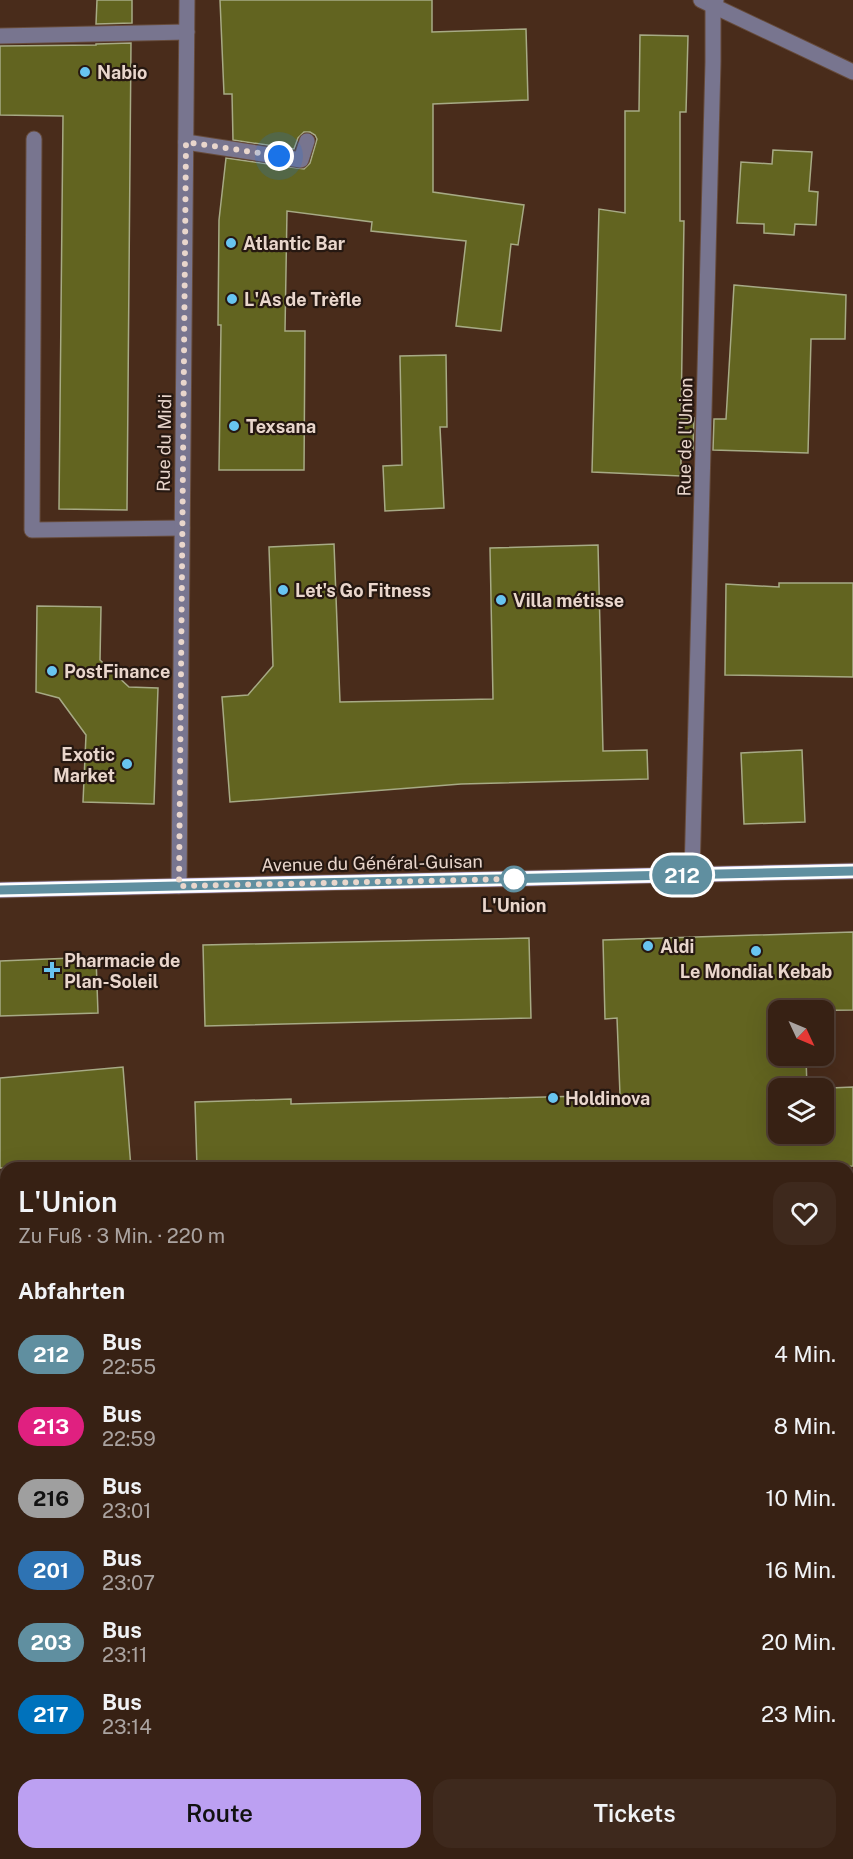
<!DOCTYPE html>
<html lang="de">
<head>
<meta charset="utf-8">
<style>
	:root { --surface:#372114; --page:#3e291d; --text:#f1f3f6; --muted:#aaa3a0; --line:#513e34; --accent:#bca0f2 }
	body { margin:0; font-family:"Public Sans",sans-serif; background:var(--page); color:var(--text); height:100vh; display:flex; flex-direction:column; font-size:22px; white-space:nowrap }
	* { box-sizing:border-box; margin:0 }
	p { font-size:20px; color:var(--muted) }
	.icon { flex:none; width:33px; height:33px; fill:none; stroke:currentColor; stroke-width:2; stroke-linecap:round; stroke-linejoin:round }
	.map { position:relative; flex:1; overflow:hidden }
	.drawer { position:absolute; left:0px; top:1162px; width:854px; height:698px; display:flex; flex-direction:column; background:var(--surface); border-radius:18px 18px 0 0; box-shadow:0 6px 24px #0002,0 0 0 2px var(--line) }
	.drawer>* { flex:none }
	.badge { padding:0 12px; border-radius:20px; font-size:21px; line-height:39px }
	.needle { width:39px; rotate:134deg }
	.controls { position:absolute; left:768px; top:1000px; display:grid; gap:12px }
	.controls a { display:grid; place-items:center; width:66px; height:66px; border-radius:12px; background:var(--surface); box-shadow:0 6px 24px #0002,0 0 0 2px var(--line); font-size:30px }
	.you { position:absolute; width:30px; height:30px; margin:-15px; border:4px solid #fff; border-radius:50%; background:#1a73e8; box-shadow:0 0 0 9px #1a73e833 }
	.map>.badge { position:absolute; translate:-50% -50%; box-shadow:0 0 0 3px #fff }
	h2 { padding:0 18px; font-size:22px; line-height:54px }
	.round { display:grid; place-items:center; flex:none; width:63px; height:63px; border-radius:18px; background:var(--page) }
	.headline { display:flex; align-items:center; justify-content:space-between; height:102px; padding:0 18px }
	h1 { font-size:28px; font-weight:600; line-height:45px }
	.button { display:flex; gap:12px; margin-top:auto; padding:12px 18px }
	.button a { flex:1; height:69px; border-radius:18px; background:var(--accent); color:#111; font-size:24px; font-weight:600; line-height:69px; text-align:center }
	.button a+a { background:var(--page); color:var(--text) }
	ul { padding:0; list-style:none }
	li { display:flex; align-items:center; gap:18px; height:72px; padding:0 18px }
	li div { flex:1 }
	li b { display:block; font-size:22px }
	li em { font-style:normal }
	li .badge { min-width:66px; font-weight:700; text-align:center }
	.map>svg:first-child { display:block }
	.building { fill:#626420; stroke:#a7aa85; stroke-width:1.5; fill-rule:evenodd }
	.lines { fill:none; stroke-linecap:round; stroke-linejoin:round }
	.minor-casing { stroke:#664b3b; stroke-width:17 }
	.major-casing { stroke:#664b3b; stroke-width:17 }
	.minor { stroke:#78758f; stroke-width:15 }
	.major { stroke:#bcb4ea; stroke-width:15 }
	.rail { stroke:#c8b3a8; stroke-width:4.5; stroke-dasharray:10 10; stroke-linecap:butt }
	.line-casing { stroke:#fff; stroke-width:14 }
	.line { stroke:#608fa0; stroke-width:9 }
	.walk { stroke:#e9d6cc; stroke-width:6; stroke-dasharray:0 10.8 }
	.poi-dot { fill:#68c4f0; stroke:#261811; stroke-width:2 }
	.stop-dot { fill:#fff; stroke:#608fa0; stroke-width:3 }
	.labels { text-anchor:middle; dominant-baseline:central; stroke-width:4.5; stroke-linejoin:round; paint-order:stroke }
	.poi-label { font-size:18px; font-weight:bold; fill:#e9d6cc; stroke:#261811; text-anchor:start }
	.street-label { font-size:18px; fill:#e9d6cc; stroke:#261811 }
	.stop-label { font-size:18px; font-weight:bold; fill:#e9d6cc; stroke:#261811 }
</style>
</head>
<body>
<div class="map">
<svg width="853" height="1859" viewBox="0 0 853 1859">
	<rect width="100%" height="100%" fill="#492c1b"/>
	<!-- building -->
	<g class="building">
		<polygon points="97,0 132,0 132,23 96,24"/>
		<polygon points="220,0 432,0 432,32 526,29 528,100 433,104 433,192 524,205 518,245 511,244 501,331 456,326 466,241 371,231 372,222 287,211 285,331 305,331 304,470 219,470 221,325 218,325 219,220 226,158 304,169 310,163 317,139 315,135 310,132 304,132 298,138 294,149 233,140 232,94 224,94"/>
		<polygon points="640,35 688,36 686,112 680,112 680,221 684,221 681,418 694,418 693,450 681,450 681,476 592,472 599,209 625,213 625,111 639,111"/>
		<polygon points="131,43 127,510 59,509 63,116 0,115 0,46 96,45 96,44"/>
		<polygon points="773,150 812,152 809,191 818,192 816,225 795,224 794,235 764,233 764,224 737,223 741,162 772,164"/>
		<polygon points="734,285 846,295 845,339 811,339 808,453 713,450 714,419 726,419"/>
		<polygon points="446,355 447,427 440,427 444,508 385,511 383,466 402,465 400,356"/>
		<polygon points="334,544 340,702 493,699 490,548 598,545 603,751 647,750 648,779 461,784 230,802 222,697 248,695 273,666 269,547"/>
		<polygon points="779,583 853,583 853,677 725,675 726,584 779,587"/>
		<polygon points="37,606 101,607 100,660 129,687 158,688 154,804 83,802 86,735 59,698 36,692"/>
		<polygon points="802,750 805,822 744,824 741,753"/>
		<path d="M853 932V1010L778 1011V1056H806L807 1089 853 1087V1166L782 1168H621V1167L532 1168H197L195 1102 291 1099V1104L620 1095 617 1018 605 1019 603 940ZM778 1089H824V1134H778Z"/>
		<polygon points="529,938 531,1018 205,1026 203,945"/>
		<polygon points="96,957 98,1013 0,1016 0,961"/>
		<polygon points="123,1067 131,1168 0,1168 0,1078"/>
	</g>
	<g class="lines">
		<defs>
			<g id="minor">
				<polyline points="701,0 853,72"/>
				<polyline points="0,36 187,32"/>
				<polyline points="34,139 32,530 182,528"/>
				<polyline points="186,142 301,160 307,141"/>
				<polyline points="692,875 713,62 713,6 716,0"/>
				<polyline points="179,886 187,0"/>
				<polyline points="0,1425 6,1425"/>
				<polyline points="848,1554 853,1554"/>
				<polyline points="848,1794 853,1794"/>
				<polyline points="0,1839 6,1829"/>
				<polyline points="49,1854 58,1859"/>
				<polyline points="283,1859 329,1854"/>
				<polyline points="725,1859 725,1854"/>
			</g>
			<polyline id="major" points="0,890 853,871"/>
		</defs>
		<!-- minor casing -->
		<use href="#minor" class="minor-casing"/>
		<!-- major casing -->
		<use href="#major" class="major-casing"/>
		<!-- minor -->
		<use href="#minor" class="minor"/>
		<!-- major -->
		<use href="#major" class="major"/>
		<!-- rail -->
		<g class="rail">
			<polyline points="848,1226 853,1226"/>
			<polyline points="848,1250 853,1250"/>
			<polyline points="0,1284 6,1284"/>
			<polyline points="0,1308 6,1308"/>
		</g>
	</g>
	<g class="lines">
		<defs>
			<polyline id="line" points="0,890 853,871"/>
		</defs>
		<!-- line casing -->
		<use href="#line" class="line-casing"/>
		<!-- line -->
		<use href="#line" class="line"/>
		<!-- walk -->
		<polyline class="walk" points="279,156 186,142 179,886 514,879"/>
	</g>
	<!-- markers -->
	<g class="poi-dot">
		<circle cx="85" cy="72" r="6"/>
		<circle cx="231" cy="243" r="6"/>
		<circle cx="232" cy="299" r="6"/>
		<circle cx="234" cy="426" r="6"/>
		<circle cx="283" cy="590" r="6"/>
		<circle cx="501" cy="600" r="6"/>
		<circle cx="52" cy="671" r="6"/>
		<circle cx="127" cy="764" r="6"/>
		<circle cx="648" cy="946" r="6"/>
		<circle cx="756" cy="951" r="6"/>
		<path d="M49 961h6v6h6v6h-6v6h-6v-6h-6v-6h6z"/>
		<circle cx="553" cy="1098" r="6"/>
	</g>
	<circle class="stop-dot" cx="514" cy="879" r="12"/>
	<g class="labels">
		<!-- poi labels -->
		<g class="poi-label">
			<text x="97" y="72">Nabio</text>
			<text x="243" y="243">Atlantic Bar</text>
			<text x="244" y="299">L'As de Trèfle</text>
			<text x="246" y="426">Texsana</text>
			<text x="295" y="590">Let's Go Fitness</text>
			<text x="513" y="600">Villa métisse</text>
			<text x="64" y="671">PostFinance</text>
			<text x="115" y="754" text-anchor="end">Exotic<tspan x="115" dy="21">Market</tspan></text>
			<text x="660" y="946">Aldi</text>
			<text x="64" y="960">Pharmacie de<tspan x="64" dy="21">Plan-Soleil</tspan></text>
			<text x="756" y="971" text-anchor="middle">Le Mondial Kebab</text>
			<text x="565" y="1098">Holdinova</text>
		</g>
		<!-- street labels -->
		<g class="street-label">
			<text transform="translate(685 437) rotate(-89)">Rue de l'Union</text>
			<text transform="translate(164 443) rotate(-89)">Rue du Midi</text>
			<text transform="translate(372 863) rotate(-1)">Avenue du Général-Guisan</text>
		</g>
		<!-- stop labels -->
		<g class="stop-label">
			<text x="514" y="905">L'Union</text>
		</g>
	</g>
</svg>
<div class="controls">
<a><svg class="needle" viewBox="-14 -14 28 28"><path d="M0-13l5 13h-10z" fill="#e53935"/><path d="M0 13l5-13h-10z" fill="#aaa3a0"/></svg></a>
<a><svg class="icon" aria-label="layers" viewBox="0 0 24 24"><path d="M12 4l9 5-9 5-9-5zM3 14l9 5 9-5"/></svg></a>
</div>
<div class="you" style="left:279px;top:156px"></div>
<b class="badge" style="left:682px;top:875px;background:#608fa0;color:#fff">212</b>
<section class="drawer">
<div class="headline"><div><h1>L'Union</h1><p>Zu Fuß · 3 Min. · 220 m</p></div><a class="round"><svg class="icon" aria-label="heart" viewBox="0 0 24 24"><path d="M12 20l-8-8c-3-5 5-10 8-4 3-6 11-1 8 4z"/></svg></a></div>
<h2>Abfahrten</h2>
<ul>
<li><span class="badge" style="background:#608fa0;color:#fff">212</span><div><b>Bus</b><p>22:55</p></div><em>4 Min.</em></li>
<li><span class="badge" style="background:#e02080;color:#fff">213</span><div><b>Bus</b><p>22:59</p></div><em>8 Min.</em></li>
<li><span class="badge" style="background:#9f9f9f;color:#111">216</span><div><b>Bus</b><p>23:01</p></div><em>10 Min.</em></li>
<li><span class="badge" style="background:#2e73b3;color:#fff">201</span><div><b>Bus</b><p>23:07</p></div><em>16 Min.</em></li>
<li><span class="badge" style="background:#608fa0;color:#fff">203</span><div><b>Bus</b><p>23:11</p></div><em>20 Min.</em></li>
<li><span class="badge" style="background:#0072bc;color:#fff">217</span><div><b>Bus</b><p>23:14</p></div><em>23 Min.</em></li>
</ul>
<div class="button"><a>Route</a><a>Tickets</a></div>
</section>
</div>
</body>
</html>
